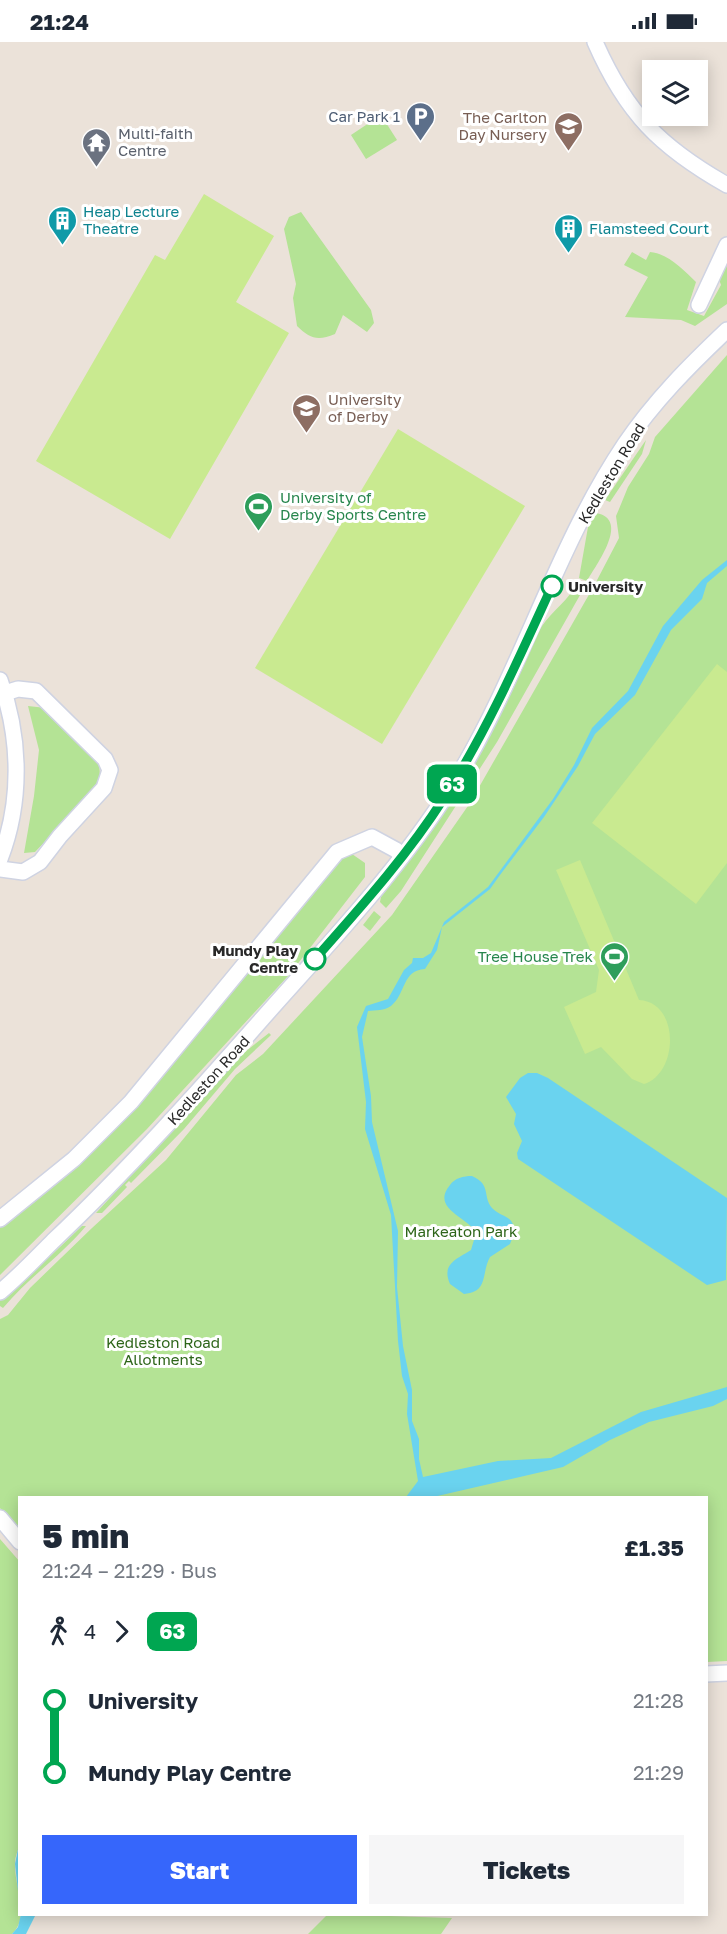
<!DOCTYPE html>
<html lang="en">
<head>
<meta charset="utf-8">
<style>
	:root { --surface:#fff; --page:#f6f6f7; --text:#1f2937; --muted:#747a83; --accent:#3666fb }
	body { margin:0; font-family:"Golos Text",sans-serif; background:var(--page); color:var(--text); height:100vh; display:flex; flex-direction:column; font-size:22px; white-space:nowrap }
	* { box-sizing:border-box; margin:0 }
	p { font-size:20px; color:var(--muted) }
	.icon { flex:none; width:33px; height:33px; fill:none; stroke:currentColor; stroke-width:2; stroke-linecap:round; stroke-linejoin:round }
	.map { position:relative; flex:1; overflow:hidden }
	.side { position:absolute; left:18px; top:1454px; width:690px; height:420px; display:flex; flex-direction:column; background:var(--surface); border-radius:0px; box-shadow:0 3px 15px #0003 }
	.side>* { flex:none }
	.badge { padding:0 12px; border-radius:9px; font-size:21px; line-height:39px }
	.controls { position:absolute; left:642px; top:18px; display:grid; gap:12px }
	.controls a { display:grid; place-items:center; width:66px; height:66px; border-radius:0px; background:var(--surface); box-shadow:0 3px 15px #0003; font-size:30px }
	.map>.badge { position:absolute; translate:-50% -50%; box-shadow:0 0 0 3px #fff }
	.legs { display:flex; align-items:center; gap:9px; height:66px; padding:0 24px; font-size:20px }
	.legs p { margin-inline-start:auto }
	.head { display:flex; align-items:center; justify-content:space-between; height:102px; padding:0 24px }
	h1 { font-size:33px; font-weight:800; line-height:45px }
	.cta { display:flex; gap:12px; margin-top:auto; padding:12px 24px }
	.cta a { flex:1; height:69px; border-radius:0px; background:var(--accent); color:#fff; font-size:24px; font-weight:800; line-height:69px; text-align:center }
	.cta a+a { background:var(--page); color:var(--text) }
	ul { padding:0 24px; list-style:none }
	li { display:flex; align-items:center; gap:21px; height:72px; font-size:22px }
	li i { display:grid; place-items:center; width:9px; height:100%; margin:0 8px; background:currentColor }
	li i::after { content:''; width:15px; height:15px; margin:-8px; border:4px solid; border-radius:50%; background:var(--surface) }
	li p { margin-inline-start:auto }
	li:first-child i { background:linear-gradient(#0000 50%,currentColor 0) }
	li:last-child i { background:linear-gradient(currentColor 50%,#0000 0) }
	.status { display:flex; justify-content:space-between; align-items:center; height:42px; padding:0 30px; background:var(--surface); direction:ltr }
	.status svg { height:16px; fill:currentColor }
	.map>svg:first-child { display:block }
	.green { fill:#b4e395 }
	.pitch { fill:#c9ea90 }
	.water { fill:#6ad3ef }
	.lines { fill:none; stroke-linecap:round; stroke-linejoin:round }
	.minor-casing { stroke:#cfd3e2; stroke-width:18 }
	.minor { stroke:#fff; stroke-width:15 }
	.line-1-casing { stroke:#fff; stroke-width:14 }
	.line-1 { stroke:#00a651; stroke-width:9 }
	.stop-1-dot { fill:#fff; stroke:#00a651; stroke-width:3 }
	.labels { text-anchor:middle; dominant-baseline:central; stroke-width:6; stroke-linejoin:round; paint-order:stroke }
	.service-label { font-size:15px; fill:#4e5e75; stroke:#fff; text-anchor:end }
	.education-label { font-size:15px; fill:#785e54; stroke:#fff; text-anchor:end }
	.worship-label { font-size:15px; fill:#5b616d; stroke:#fff; text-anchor:start }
	.culture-label { font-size:15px; fill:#0d838f; stroke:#fff; text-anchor:start }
	.street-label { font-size:15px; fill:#282828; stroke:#fff }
	.leisure-label { font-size:15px; fill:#27864d; stroke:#fff; text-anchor:start }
	.stop-label { font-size:15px; font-weight:bold; fill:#282828; stroke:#fff; text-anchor:start }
	.park-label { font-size:15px; fill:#2d6519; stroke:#fff }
</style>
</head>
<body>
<div class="status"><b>21:24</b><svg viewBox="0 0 49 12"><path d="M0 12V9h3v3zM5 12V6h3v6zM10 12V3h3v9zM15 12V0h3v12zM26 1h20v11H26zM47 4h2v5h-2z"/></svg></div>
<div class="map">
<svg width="727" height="1892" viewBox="0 0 727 1892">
	<rect width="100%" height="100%" fill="#ebe2d9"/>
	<!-- green -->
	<g class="green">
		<polygon points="381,73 397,98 366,117 351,93"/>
		<path d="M301 170 371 268 374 281 367 290 343 273 335 292C318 299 310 297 297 284L293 256 296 242 284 187 289 175Z"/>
		<path d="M632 210 646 218 650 210C667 211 684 228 696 240L687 268 704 274 721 243 719 237 727 222V262L695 284 681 278 625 275 648 235 624 223Z"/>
		<polygon points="727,313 727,1619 707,1620 706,1455 20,1455 19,1490 0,1466 0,1277 8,1273 30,1246 92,1186 166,1118 236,1033 263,1012 392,873 470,761 595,542 619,496 616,474 619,467 628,445 649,412 655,395"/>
		<polygon points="646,398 642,412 610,460 605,458"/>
		<path d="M596 471C631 477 596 523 587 539L579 536 588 485Z"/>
		<path d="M576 542 584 546 497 700 401 849 386 866 380 860 381 855C421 805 459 753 489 696 508 660 520 618 542 584 552 569 570 557 576 542Z"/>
		<polygon points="28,664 46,666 99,719 100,735 96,746 35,810 24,811 34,754 39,708"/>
		<polygon points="352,812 365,821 365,835 289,933 147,1087 0,1233 0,1186 65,1135 112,1090 176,1017 340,814"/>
		<polygon points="374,869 381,875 370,889 363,883"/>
		<polygon points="269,991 271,993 235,1027 184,1087 131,1141 129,1139 125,1143 127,1145 102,1171 96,1171 241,1013"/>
		<path d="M82 1184H86C61 1214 28 1236 3 1266L0 1264V1257L40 1224Z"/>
		<path d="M0 1497 20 1520V1802C18 1808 15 1815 15 1821 14 1846 31 1873 12 1892H0Z"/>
		<polygon points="328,1872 452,1876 441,1892 308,1892"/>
	</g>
	<!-- pitch -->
	<g class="pitch">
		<polygon points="204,152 274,194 236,260 289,291 170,497 36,419 155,213 165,218"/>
		<polygon points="398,387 525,464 382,702 255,626"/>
		<polygon points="717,622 727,630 727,821 696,862 592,781"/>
		<path d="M580 818 639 958C680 960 679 1031 644 1042L632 1037 601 1005 585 1012 564 965 596 950 599 928 556 828Z"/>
	</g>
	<!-- water -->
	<g class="water">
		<path d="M727 518V524L707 541 702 557 671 588 635 653 595 692 578 724 544 775 500 833 490 847 442 885 437 908 425 927C402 928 406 952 391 964 384 969 376 968 368 969L362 995 371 1054 372 1080 398 1189 397 1245 403 1304 412 1348V1379L419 1397V1417L423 1435 498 1419 551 1416 641 1370 727 1345V1357L713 1364 649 1380 610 1398 563 1425 433 1455H406L418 1439 407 1372 408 1352 402 1334 398 1299 391 1173 365 1087 366 1060 357 985 366 964 388 957 404 928 412 921 413 916H423L431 911 444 880 488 845 553 757 574 723 592 686 628 649 663 584 702 538Z"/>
		<polygon points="528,1031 537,1031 548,1036 727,1156 726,1238 707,1243 518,1117 517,1111 522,1099 514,1082 516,1072 506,1055 520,1036"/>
		<path d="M472 1134C492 1143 482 1154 492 1166 502 1176 512 1172 515 1189L510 1202 490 1215C481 1231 489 1250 464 1252L450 1242C441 1222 457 1217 471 1208L476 1191C469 1175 430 1167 450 1143 455 1136 463 1134 472 1134Z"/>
		<polygon points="19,1802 20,1802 19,1858 15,1822"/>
		<polygon points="21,1872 36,1872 26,1892 12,1892 18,1885"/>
	</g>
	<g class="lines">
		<defs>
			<g id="minor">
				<path d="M595 0C626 71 660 105 727 143"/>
				<polyline points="699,263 727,203"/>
				<path d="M0 638C21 696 22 760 0 817"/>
				<polyline points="0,827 23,830 40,820 60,794 104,746 110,728 105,717 36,649 18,647 5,651"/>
				<polyline points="0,1177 74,1117 131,1060 337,810 372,795 396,808 402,814"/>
				<path d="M0 1250C19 1234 36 1216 53 1199 127 1129 195 1053 262 977 332 898 407 820 461 729 523 624 557 503 625 402 654 359 690 323 727 288"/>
				<polyline points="0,1476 20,1500"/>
				<polyline points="706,1632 727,1631"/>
			</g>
		</defs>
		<!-- minor casing -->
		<use href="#minor" class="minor-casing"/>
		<!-- minor -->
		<use href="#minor" class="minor"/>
	</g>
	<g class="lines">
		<defs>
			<path id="line-1" d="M315 917C360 866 407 814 444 756 487 689 519 616 552 544"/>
		</defs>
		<!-- line-1 casing -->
		<use href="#line-1" class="line-1-casing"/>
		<!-- line-1 -->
		<use href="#line-1" class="line-1"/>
	</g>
	<!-- icons -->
	<defs>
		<symbol id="parking-pin" viewBox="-11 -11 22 30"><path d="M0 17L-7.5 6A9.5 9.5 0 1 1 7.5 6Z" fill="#5c6f8a" stroke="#fff"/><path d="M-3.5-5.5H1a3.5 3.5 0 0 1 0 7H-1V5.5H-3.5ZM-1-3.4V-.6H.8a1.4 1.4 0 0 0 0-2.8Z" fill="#fff"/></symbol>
		<symbol id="school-pin" viewBox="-11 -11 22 30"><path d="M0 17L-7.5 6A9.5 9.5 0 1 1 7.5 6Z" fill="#8d6e63" stroke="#fff"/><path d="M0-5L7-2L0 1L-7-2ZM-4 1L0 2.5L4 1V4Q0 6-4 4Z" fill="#fff"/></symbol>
		<symbol id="temple-pin" viewBox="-11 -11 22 30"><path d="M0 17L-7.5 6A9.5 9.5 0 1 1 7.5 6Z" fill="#6b7280" stroke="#fff"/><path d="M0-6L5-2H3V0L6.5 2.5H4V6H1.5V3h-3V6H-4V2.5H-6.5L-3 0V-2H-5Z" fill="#fff"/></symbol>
		<symbol id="building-pin" viewBox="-11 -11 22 30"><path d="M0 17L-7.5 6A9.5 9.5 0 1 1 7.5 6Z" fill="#0f9aa8" stroke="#fff"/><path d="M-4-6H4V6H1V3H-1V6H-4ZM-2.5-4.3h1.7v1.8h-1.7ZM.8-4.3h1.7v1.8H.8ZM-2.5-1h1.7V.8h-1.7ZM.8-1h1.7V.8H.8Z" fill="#fff"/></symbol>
		<symbol id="university-pin" viewBox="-11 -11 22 30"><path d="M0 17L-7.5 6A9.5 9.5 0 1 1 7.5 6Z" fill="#8d6e63" stroke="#fff"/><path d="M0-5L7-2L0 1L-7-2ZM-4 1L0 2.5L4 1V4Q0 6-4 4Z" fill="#fff"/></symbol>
		<symbol id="stadium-pin" viewBox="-11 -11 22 30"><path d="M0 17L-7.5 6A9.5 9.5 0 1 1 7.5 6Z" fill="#2e9e5b" stroke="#fff"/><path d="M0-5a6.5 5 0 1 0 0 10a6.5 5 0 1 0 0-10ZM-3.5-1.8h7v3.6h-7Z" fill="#fff"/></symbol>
	</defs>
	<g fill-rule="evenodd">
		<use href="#parking-pin" x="404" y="58" width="33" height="45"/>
		<use href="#school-pin" x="552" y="68" width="33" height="45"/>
		<use href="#temple-pin" x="80" y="84" width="33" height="45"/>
		<use href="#building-pin" x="46" y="162" width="33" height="45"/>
		<use href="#building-pin" x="552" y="170" width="33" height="45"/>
		<use href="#university-pin" x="290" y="350" width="33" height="45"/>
		<use href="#stadium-pin" x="242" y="448" width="33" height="45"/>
		<use href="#stadium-pin" x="598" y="898" width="33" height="45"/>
	</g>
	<!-- markers -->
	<g class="stop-1-dot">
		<circle cx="552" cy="544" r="10"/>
		<circle cx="315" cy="917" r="10"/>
	</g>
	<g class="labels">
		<!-- service labels -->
		<g class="service-label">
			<text x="400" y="74">Car Park 1</text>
		</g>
		<!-- education labels -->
		<g class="education-label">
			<text x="547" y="75">The Carlton<tspan x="547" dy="17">Day Nursery</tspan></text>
			<text x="328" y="357" text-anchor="start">University<tspan x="328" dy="17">of Derby</tspan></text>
		</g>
		<!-- worship labels -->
		<g class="worship-label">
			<text x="118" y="91">Multi-faith<tspan x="118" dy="17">Centre</tspan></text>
		</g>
		<!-- culture labels -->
		<g class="culture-label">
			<text x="83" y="169">Heap Lecture<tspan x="83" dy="17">Theatre</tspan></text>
			<text x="589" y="186">Flamsteed Court</text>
		</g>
		<!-- street labels -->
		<g class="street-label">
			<text transform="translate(611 431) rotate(-59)">Kedleston Road</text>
			<text transform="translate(208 1038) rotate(-48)">Kedleston Road</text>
		</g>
		<!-- leisure labels -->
		<g class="leisure-label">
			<text x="280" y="455">University of<tspan x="280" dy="17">Derby Sports Centre</tspan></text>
			<text x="593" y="914" text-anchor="end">Tree House Trek</text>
		</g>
		<!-- stop labels -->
		<g class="stop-label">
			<text x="568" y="544">University</text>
			<text x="298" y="908" text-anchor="end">Mundy Play<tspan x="298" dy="17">Centre</tspan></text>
		</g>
		<!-- park labels -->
		<g class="park-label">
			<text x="461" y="1189">Markeaton Park</text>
			<text x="163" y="1300">Kedleston Road<tspan x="163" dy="17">Allotments</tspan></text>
		</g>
	</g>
</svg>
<div class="controls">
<a><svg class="icon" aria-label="layers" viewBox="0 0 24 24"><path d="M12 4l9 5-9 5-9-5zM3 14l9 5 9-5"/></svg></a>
</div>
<b class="badge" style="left:452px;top:742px;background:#00a651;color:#fff">63</b>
<section class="side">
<div class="head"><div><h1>5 min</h1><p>21:24 – 21:29 · Bus</p></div><b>£1.35</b></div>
<div class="legs"><svg class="icon" aria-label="walk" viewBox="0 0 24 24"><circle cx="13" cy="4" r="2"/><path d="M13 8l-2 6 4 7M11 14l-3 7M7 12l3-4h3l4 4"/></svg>4<svg class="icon" aria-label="forward" viewBox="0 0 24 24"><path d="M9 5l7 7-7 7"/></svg><b class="badge" style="background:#00a651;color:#fff">63</b></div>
<ul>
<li><i style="color:#00a651"></i><b>University</b><p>21:28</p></li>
<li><i style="color:#00a651"></i><b>Mundy Play Centre</b><p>21:29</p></li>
</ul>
<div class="cta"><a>Start</a><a>Tickets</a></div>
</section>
</div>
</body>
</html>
